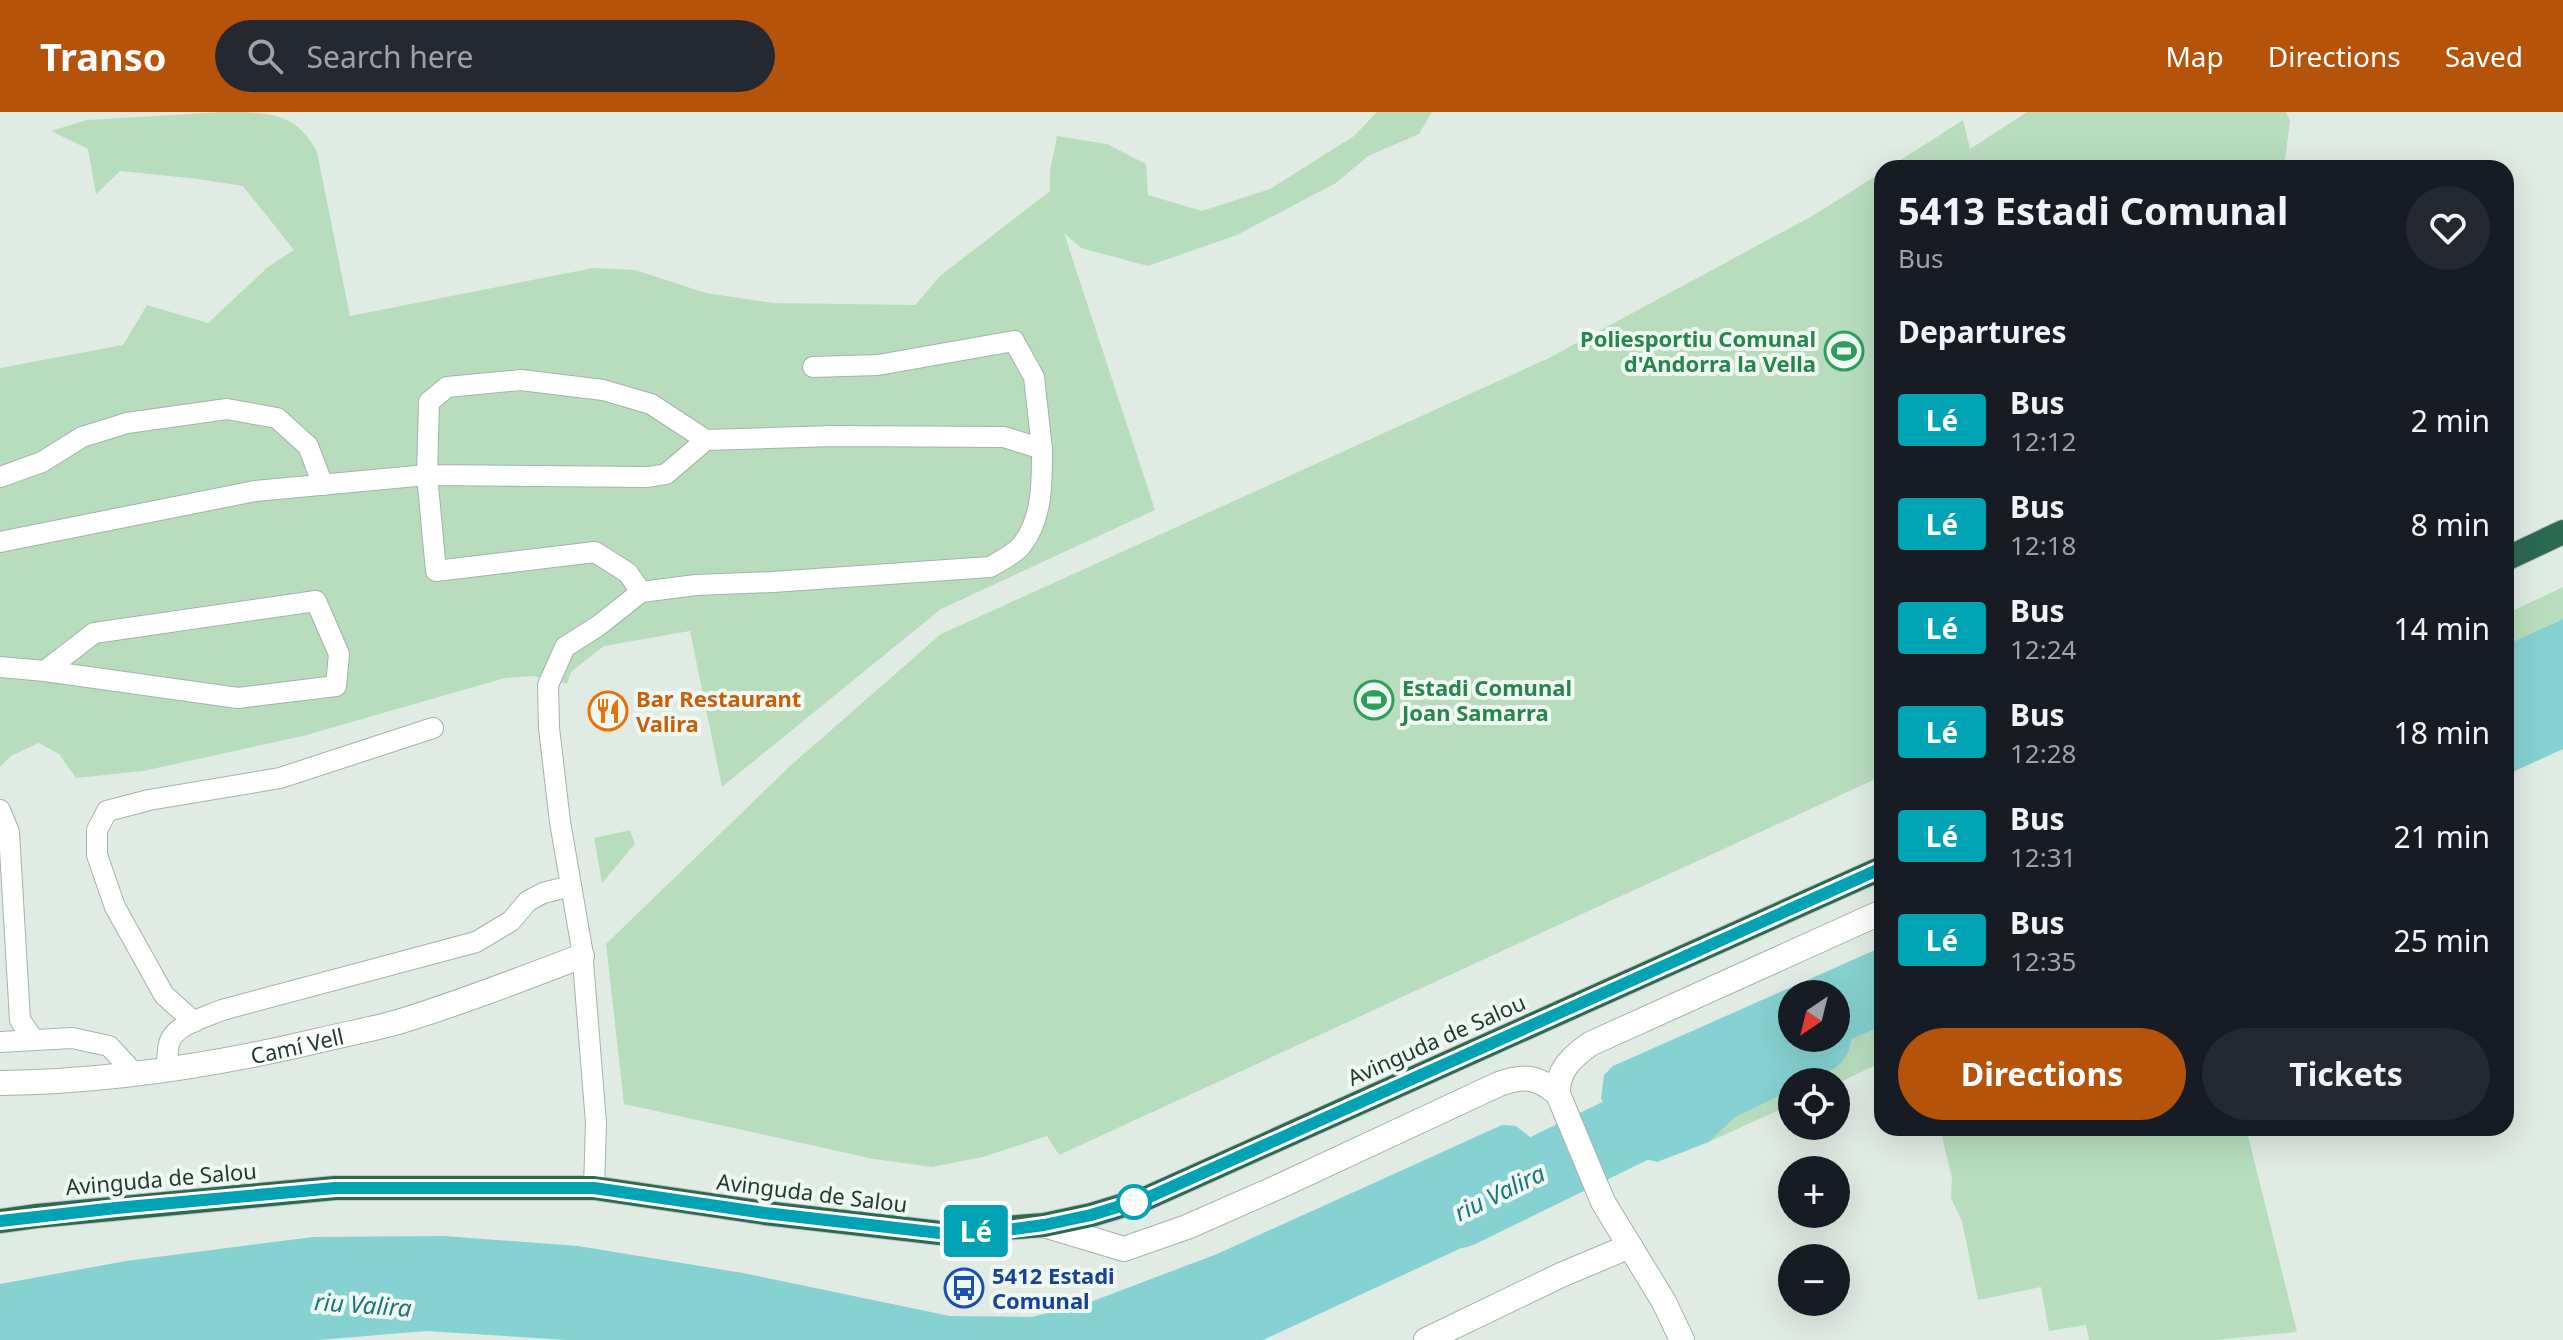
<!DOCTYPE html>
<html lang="en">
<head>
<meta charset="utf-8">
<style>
	:root { --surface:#171b24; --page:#242831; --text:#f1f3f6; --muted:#9ea1a6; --accent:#b45309 }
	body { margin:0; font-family:"Noto Sans",sans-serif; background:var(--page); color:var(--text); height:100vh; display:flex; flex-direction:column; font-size:30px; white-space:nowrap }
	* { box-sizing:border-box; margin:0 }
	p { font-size:26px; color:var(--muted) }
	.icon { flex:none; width:44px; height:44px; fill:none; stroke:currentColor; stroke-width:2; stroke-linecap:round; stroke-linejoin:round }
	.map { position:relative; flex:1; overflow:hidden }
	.drawer { position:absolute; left:1874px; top:48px; width:640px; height:976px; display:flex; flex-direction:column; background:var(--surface); border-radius:24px; box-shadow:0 8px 32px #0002 }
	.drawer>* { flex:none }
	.badge { padding:0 16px; border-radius:6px; font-size:28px; line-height:52px }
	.needle { width:52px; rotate:215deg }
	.tools { position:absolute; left:1778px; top:868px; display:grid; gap:16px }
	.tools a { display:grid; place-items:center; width:72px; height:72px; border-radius:50%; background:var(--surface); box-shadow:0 8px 32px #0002; font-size:40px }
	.map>.badge { position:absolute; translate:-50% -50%; box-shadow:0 0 0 4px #fff }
	h2 { padding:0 24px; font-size:30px; line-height:72px }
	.round { display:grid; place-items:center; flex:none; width:84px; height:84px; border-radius:42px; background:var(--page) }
	.summary { display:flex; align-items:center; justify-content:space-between; height:136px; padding:0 24px }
	h1 { font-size:38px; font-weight:700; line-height:60px }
	.action { display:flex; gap:16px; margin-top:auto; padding:16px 24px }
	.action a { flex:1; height:92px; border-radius:48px; background:var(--accent); color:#fff; font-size:32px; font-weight:700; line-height:92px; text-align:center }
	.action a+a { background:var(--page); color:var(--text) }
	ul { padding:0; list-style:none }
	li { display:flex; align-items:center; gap:24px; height:104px; padding:0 24px }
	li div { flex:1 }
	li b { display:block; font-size:30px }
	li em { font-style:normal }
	li .badge { min-width:88px; font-weight:700; text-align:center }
	header { display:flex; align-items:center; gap:48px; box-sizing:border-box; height:112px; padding:0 40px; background:var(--accent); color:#fff }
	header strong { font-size:38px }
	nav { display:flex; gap:44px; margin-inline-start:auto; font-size:28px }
	.search { width:560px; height:72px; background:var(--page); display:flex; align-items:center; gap:20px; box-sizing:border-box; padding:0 28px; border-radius:44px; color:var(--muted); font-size:30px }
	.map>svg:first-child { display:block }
	.green { fill:#b8ddbd }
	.water { fill:#86d1d2; fill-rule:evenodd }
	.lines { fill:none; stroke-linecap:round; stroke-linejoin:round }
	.river { stroke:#86d1d2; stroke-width:72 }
	.lane-casing { stroke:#a3b3aa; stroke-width:22 }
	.street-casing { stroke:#a3b3aa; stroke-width:26 }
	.highway-casing { stroke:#c1c8c5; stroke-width:26 }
	.lane { stroke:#fff; stroke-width:20 }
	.street { stroke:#fff; stroke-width:24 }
	.highway { stroke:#2b6953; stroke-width:24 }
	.line-casing { stroke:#fff; stroke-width:18 }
	.line { stroke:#00a3b4; stroke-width:12 }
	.stop-dot { fill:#fff; stroke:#00a3b4; stroke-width:4 }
	.labels { text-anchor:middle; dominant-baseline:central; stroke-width:8; stroke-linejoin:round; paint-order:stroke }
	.leisure-label { font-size:22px; font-weight:bold; fill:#27864d; stroke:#f0f8f3; text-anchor:end }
	.food-label { font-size:22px; font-weight:bold; fill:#c56008; stroke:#f0f8f3; text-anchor:start }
	.street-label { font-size:22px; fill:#203c30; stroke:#f0f8f3 }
	.transit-label { font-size:22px; font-weight:bold; fill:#164399; stroke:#f0f8f3; text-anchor:start }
	.water-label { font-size:24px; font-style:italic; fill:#197679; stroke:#f0f8f3 }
</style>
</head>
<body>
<header>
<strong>Transo</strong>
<div class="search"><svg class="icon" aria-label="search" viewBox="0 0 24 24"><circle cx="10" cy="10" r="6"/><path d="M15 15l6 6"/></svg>Search here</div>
<nav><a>Map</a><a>Directions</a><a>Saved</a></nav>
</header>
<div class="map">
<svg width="2563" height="1228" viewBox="0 0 2563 1228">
	<rect width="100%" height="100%" fill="#e0ebe4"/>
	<!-- green -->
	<g class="green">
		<path d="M222 0C268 0 297 0 317 40L350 204 593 156 635 158 706 181 773 191 915 193 940 164 1050 79V59L1057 24 1107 32 1146 52 1148 83 1202 99 1270 77 1354 24 1377 0H1432L1419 22 1368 44 1336 71 1237 123 1148 154 1081 136 1064 121 1155 398 941 497 722 675 690 519 604 534 571 560 567 572 533 564 505 566 303 624 143 659 76 666 59 642 39 631 11 644 0 655V256L123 233 147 193 208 211 268 155 294 138 243 74 198 67 120 59 96 82 88 37 51 19 87 8Z"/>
		<polygon points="2027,0 2286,0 2290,9 2284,56 1888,56 1963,8 1970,37"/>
		<polygon points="1882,60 1882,664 1059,1043 1047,1024 983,1045 932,1055 874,1047 624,992 606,832 789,655 941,522 1549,246 1814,103"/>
		<polygon points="2563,475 2563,507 2506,533 2506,502"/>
		<polygon points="630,718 635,732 602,771 594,726"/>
		<polygon points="1882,914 1882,950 1836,972 1792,970 1792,992 1709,1030 1773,969 1854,926"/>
		<polygon points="1940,1016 2246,1016 2297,1220 2214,1228 2089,1228 2086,1213 2049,1219 2041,1175 1978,1188 1962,1109 1951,1086 1952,1067"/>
	</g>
	<!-- water -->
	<g class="water">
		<polygon points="2563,507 2563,637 2506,663 2506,533"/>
		<path d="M1882 835V914L1854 926 1773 969 1709 1030 1657 1050 1635 1044 1624 1035 1601 986 1604 963 1613 954ZM1792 882H1836V926H1792Z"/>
		<path d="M1502 1013 1516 1014C1526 1022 1543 1033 1547 1046 1554 1065 1551 1085 1539 1100L1263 1228H567L426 1219 318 1228H0V1172L126 1149 313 1125 444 1124 578 1134 743 1161 950 1204 1032 1205 1093 1189 1217 1142Z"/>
	</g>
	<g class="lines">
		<!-- river -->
		<polyline class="river" points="1459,1100 1815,926"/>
		<defs>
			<g id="lane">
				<polyline points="813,255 878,253 1014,229 1034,265 1042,337"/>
				<polyline points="0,365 42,350 82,325 127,311 227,297 277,306 308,334 323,373"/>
				<polyline points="0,430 255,379 427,363 436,459 595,440 628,461 641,480"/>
				<polyline points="0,555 45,559 238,586 336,574 339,542 316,489 94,521 45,559"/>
				<polyline points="0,698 9,720 20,908 34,928"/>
				<polyline points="194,910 164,883 115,795 97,743 97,718 107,699 149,688 280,666 433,616"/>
				<polyline points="0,930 72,926 109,934 135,962"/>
				<path d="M167 958C167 950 167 940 169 932 173 913 206 905 222 898L476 830 511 809 528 789 543 781 571 774"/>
				<path d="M594 1076 596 1011 582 837 560 710 549 616 548 573 565 535 598 514 641 480 696 473 773 470 990 455C1000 449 1013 443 1021 434 1043 407 1042 369 1042 337L1004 325 833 324 706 328 651 292 603 278 521 268 447 275 429 290 427 363 648 365 666 362 706 328"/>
			</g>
			<g id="street">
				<path id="s1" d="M0 971C108 970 216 953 321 928 346 922 373 917 398 910 460 891 522 867 582 844"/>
				<path d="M1044 1113 1124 1137 1187 1115 1278 1075 1499 972C1524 963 1537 964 1558 982"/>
				<polyline points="1426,1228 1561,1163 1630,1134"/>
				<path d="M1682 1228 1664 1190 1603 1090 1558 982C1557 958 1572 945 1590 932L1882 800"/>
			</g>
			<g id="highway">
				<polyline points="2506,447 2563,420"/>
				<polyline points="0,1109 37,1104 335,1076 594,1076 765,1101 940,1121 1044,1113 1091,1103 1147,1086 1882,756"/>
			</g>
		</defs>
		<!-- lane casing -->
		<use href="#lane" class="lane-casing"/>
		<!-- street casing -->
		<use href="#street" class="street-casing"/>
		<!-- highway casing -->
		<use href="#highway" class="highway-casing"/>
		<!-- lane -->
		<use href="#lane" class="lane"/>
		<!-- street -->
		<use href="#street" class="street"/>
		<!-- highway -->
		<use href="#highway" class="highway"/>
	</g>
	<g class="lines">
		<defs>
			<polyline id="line" points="0,1109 116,1096 335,1076 594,1076 765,1101 940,1121 1007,1118 1044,1113 1091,1103 1147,1086 1882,756"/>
		</defs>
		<!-- line casing -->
		<use href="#line" class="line-casing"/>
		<!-- line -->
		<use href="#line" class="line"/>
	</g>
	<!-- icons -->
	<defs>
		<symbol id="stadium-ring" viewBox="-11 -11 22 22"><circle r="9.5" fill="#f0f8f3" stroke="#2e9e5b" stroke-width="1.5"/><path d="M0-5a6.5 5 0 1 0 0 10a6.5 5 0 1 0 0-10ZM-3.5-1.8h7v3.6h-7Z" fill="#2e9e5b"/></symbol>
		<symbol id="restaurant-ring" viewBox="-11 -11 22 22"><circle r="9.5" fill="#f0f8f3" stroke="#e8710a" stroke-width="1.5"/><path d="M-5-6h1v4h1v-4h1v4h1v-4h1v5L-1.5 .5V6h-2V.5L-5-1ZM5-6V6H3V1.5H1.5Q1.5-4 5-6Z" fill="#e8710a"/></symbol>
		<symbol id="bus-ring" viewBox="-11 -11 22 22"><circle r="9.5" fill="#f0f8f3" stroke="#1a4fb4" stroke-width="1.5"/><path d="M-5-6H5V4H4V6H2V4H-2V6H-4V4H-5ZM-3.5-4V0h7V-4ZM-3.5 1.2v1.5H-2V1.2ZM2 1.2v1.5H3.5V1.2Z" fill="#1a4fb4"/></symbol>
	</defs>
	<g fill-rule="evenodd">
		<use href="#stadium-ring" x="1822" y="217" width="44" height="44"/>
		<use href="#stadium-ring" x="1352" y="566" width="44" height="44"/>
		<use href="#restaurant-ring" x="586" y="577" width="44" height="44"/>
		<use href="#bus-ring" x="942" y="1154" width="44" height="44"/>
	</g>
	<!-- markers -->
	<circle class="stop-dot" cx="1134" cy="1090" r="16"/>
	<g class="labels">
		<!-- leisure labels -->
		<g class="leisure-label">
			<text x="1816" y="226">Poliesportiu Comunal<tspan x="1816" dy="25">d'Andorra la Vella</tspan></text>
			<text x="1402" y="575" text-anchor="start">Estadi Comunal<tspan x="1402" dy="25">Joan Samarra</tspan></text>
		</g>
		<!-- food labels -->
		<g class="food-label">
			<text x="636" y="586">Bar Restaurant<tspan x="636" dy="25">Valira</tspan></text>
		</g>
		<!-- street labels -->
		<g class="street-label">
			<text transform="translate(1436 927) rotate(-24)">Avinguda de Salou</text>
			<text stroke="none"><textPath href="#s1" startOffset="300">Camí Vell</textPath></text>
			<text transform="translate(161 1066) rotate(-5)">Avinguda de Salou</text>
			<text transform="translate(812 1080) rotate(7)">Avinguda de Salou</text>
		</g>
		<!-- transit labels -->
		<g class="transit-label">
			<text x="992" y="1163">5412 Estadi<tspan x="992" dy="25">Comunal</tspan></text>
		</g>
		<!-- water labels -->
		<g class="water-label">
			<text transform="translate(1499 1080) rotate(-26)">riu Valira</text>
			<text transform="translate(363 1192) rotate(4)">riu Valira</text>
		</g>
	</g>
</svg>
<div class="tools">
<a><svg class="needle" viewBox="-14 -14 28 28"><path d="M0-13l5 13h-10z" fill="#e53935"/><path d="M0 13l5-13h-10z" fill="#9ea1a6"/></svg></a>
<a><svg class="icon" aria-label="locate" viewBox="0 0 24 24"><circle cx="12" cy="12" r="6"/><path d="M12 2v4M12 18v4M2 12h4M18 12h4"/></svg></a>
<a>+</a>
<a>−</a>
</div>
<b class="badge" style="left:976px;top:1119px;background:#00a3b4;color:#fff">Lé</b>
<section class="drawer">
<div class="summary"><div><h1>5413 Estadi Comunal</h1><p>Bus</p></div><a class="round"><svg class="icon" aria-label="heart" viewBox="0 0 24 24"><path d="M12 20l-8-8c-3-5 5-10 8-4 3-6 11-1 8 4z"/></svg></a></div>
<h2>Departures</h2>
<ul>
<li><span class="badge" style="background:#00a3b4;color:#fff">Lé</span><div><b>Bus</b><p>12:12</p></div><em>2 min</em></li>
<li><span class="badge" style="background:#00a3b4;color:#fff">Lé</span><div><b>Bus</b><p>12:18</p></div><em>8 min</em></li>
<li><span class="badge" style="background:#00a3b4;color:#fff">Lé</span><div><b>Bus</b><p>12:24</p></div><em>14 min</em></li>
<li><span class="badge" style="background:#00a3b4;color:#fff">Lé</span><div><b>Bus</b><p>12:28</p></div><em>18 min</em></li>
<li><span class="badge" style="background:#00a3b4;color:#fff">Lé</span><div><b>Bus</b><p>12:31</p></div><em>21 min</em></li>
<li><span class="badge" style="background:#00a3b4;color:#fff">Lé</span><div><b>Bus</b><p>12:35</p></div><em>25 min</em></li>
</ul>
<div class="action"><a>Directions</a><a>Tickets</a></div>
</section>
</div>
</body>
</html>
